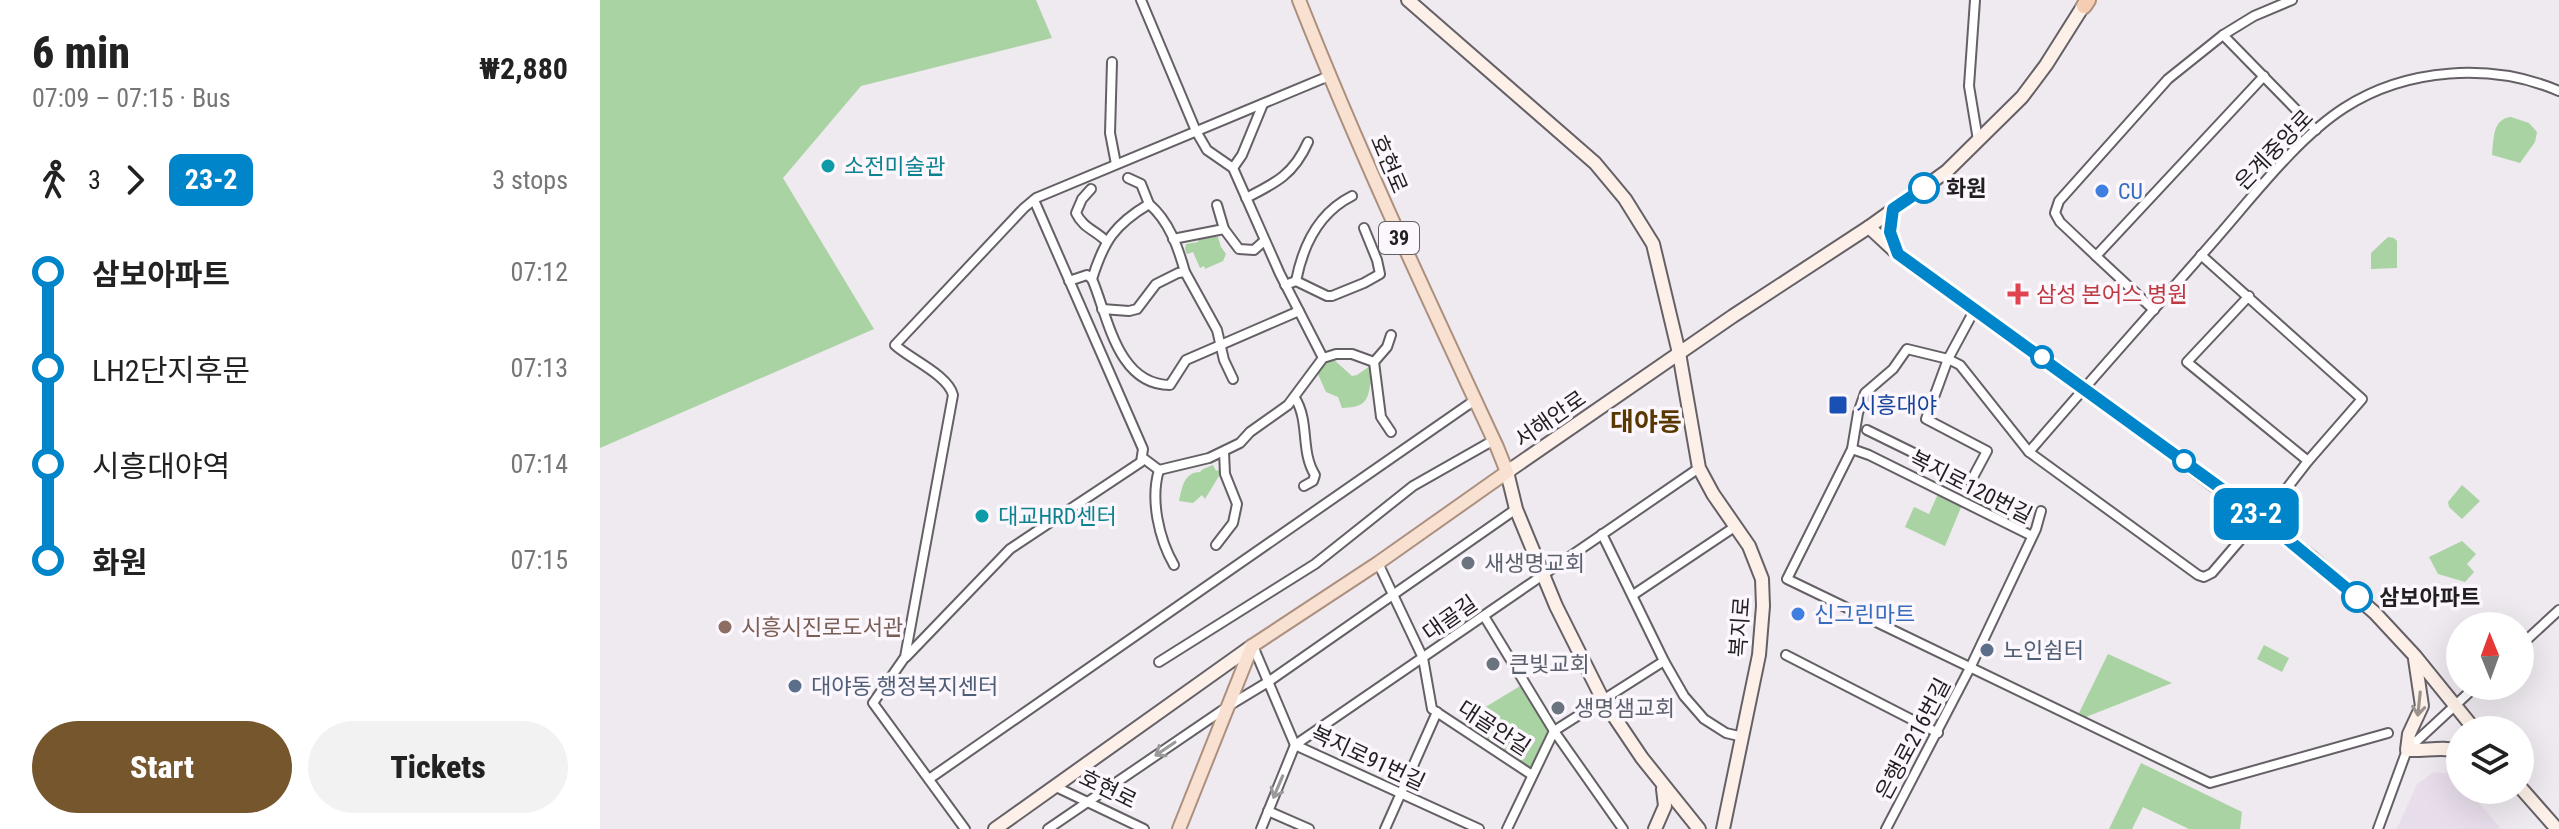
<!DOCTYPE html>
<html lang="en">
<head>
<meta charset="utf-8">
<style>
	:root { --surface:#fff; --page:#f2f2f2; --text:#222; --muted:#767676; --accent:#76562c }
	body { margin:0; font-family:"Roboto Condensed","Noto Sans KR",sans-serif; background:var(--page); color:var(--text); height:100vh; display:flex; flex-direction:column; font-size:30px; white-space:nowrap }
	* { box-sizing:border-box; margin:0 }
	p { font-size:26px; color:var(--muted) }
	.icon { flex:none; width:44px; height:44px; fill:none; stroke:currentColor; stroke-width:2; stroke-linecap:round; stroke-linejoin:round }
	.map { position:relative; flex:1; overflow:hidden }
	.sheet { display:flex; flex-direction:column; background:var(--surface); width:600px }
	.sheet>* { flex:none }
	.badge { padding:0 16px; border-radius:12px; font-size:28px; line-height:52px }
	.needle { width:52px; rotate:359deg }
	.tools { position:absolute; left:1846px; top:612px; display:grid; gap:16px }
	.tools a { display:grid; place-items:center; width:88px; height:88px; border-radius:50%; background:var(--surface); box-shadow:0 8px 32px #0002; font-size:40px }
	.map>.badge { position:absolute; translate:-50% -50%; box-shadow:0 0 0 4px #fff }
	.legs { display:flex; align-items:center; gap:12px; height:88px; padding:0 32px; font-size:26px }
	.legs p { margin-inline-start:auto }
	.summary { display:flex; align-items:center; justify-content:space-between; height:136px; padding:0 32px }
	h1 { font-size:44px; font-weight:800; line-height:60px }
	.action { display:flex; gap:16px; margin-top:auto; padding:16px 32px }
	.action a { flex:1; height:92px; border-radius:48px; background:var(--accent); color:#fff; font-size:32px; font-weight:800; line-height:92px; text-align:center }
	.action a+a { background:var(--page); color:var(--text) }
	ul { padding:0 32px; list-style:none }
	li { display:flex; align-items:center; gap:28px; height:96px; font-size:30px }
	li i { display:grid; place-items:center; width:12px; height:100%; margin:0 10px; background:currentColor }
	li i::after { content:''; width:20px; height:20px; margin:-10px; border:6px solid; border-radius:50%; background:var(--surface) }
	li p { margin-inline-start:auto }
	li:first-child i { background:linear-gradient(#0000 50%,currentColor 0) }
	li:last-child i { background:linear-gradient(currentColor 50%,#0000 0) }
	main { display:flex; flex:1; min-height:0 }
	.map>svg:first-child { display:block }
	.built { fill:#e8ddea }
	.green { fill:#a9d3a2 }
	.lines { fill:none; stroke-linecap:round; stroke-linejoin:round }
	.street-casing { stroke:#656066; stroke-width:12 }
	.secondary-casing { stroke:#656066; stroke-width:16 }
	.primary-casing { stroke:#ab907f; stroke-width:16 }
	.highway-casing { stroke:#ab907f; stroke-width:18 }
	.street { stroke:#fff; stroke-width:8 }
	.secondary { stroke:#fcf0e8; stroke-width:12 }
	.primary { stroke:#f9e1d1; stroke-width:12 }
	.highway { stroke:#f5cdb2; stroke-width:14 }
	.oneway { stroke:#99928e }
	.oneway2 { stroke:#9b9a9b }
	.line-1-casing { stroke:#fff; stroke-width:18 }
	.line-1 { stroke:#0085ca; stroke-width:12 }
	.culture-dot { fill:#0f9aa8; stroke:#fcf6fd; stroke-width:3 }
	.stop-1-dot { fill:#fff; stroke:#0085ca; stroke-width:4 }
	.shop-dot { fill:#3f7fe0; stroke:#fcf6fd; stroke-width:3 }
	.health-dot { fill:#e0444e; stroke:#fcf6fd; stroke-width:3 }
	.transit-dot { fill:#1a4fb4; stroke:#fcf6fd; stroke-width:3 }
	.worship-dot { fill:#6b7280; stroke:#fcf6fd; stroke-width:3 }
	.education-dot { fill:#8d6e63; stroke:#fcf6fd; stroke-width:3 }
	.service-dot { fill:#5c6f8a; stroke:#fcf6fd; stroke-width:3 }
	.labels { text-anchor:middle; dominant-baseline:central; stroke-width:7; stroke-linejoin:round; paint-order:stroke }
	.shield { fill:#fcf6fd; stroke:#636063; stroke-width:2 }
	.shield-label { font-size:20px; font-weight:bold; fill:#211f21 }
	.street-label { font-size:22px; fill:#211f21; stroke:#fcf6fd }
	.culture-label { font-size:22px; fill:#0d838f; stroke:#fcf6fd; text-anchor:start }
	.stop-label { font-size:22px; font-weight:bold; fill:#211f21; stroke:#fcf6fd; text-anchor:start }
	.shop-label { font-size:22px; fill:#366cbe; stroke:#fcf6fd; text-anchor:start }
	.health-label { font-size:22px; fill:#be3a42; stroke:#fcf6fd; text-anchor:start }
	.transit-label { font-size:22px; fill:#164399; stroke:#fcf6fd; text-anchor:start }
	.worship-label { font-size:22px; fill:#5b616d; stroke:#fcf6fd; text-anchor:start }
	.education-label { font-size:22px; fill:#785e54; stroke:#fcf6fd; text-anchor:start }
	.service-label { font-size:22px; fill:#4e5e75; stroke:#fcf6fd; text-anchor:start }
	.quarter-label { font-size:26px; font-weight:bold; fill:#593700; stroke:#fcf6fd }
</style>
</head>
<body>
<main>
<section class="sheet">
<div class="summary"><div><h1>6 min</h1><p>07:09 – 07:15 · Bus</p></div><b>₩2,880</b></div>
<div class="legs"><svg class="icon" aria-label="walk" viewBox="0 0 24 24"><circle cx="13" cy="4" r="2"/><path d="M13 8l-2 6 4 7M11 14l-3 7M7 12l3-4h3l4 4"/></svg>3<svg class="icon" aria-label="forward" viewBox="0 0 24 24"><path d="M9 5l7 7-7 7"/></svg><b class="badge" style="background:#0085ca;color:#fff">23-2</b><p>3 stops</p></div>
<ul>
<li><i style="color:#0085ca"></i><b>삼보아파트</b><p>07:12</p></li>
<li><i style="color:#0085ca"></i><span>LH2단지후문</span><p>07:13</p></li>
<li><i style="color:#0085ca"></i><span>시흥대야역</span><p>07:14</p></li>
<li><i style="color:#0085ca"></i><b>화원</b><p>07:15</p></li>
</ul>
<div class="action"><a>Start</a><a>Tickets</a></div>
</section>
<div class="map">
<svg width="1959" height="829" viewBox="0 0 1959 829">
	<rect width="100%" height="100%" fill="#efe9f0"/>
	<!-- built -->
	<polygon class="built" points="1834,772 1854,774 1860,781 1860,790 1868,790 1901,829 1797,829 1817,784"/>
	<!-- green -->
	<g class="green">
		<polygon points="0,0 436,0 452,38 261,86 183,178 274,329 0,448"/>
		<path d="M1911 117 1929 123 1937 132 1935 142 1920 163 1892 155C1894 139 1892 119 1911 117Z"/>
		<polygon points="607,235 618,237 621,247 626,254 623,261 605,269 604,266 600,268 593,252 587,254 585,249 586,244 598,242 599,238"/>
		<polygon points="1788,237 1794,238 1797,241 1797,268 1771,269 1771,253"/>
		<path d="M732 358 752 376 757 375 770 366C772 374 772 378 770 386 767 405 761 407 742 408L738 397 726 392 717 372Z"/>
		<path d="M613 465 616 471 621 469 622 471 605 499 602 495 593 503 579 501C582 488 584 472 600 472L603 469Z"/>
		<polygon points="1862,485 1880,501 1862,519 1849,507 1848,502"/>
		<polygon points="1338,494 1362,505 1345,546 1305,527 1314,507 1329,514"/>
		<polygon points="1862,541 1876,554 1867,564 1874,572 1865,582 1838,574 1829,557"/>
		<polygon points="1664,645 1689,658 1682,672 1657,659"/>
		<polygon points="1508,654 1572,683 1486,717 1479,713"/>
		<polygon points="920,686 949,730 931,770 928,770 861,722"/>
		<polygon points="1541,763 1642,812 1640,829 1589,829 1543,807 1532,829 1509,829"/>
	</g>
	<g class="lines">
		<defs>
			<g id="street">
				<polyline points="541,0 596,131 607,150 633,168 680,274 723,358"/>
				<polyline points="1375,0 1369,86 1378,140"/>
				<polyline points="1692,0 1654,16 1623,35 1716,130"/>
				<polyline points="1623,35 1568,79 1459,201 1455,213 1460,222 1496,256 1664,76"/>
				<polyline points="512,62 510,133 516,164"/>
				<polyline points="633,168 642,155 663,104"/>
				<path d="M491 189 482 199 476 213C483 228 495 230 506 241"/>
				<path d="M646 198C676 183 694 174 708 142"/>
				<path d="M549 204C569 221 578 247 585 272"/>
				<polyline points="617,205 624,229"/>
				<polyline points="573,239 624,229 639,249 654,250 664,241"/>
				<polyline points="1601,255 1762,399 1708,461 1663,519 1642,538 1612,573 1604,577 1598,575 1429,452 1360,365 1348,359 1307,349 1293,369 1265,393 1258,413 1252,449 1187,579 1610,783 1788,733"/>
				<polyline points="1496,256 1554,310"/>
				<path d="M492 279C504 241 514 225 549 204L541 184 528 178"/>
				<path d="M469 281 487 275 492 279C508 316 517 385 570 385L586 360 699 311"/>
				<path d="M696 281C703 245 718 213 752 196"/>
				<polyline points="685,285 696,281 727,296 732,296 764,283 780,274 777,260 764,228"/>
				<polyline points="1649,296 1587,362 1708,461"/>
				<polyline points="502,309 529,311 537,309 556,284 578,273 585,272 617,330 624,360 633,379"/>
				<polyline points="774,362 781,417 791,432"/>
				<path d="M695 398C710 422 700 451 715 475L713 481 704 486"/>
				<polyline points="1267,430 1371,481 1387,451 1326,419 1348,359 1375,309"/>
				<polyline points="1252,449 1269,455 1432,536"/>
				<path d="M1429 452C1490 381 1552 312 1613 242 1651 199 1696 139 1744 108 1806 68 1891 62 1959 91"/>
				<polyline points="543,458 559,470 609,458 640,443 650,432 688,405 723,358 736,354 752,354 774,362 787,347 791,335"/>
				<path d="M559 470C550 500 559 539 574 565"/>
				<polyline points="1002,534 1064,661 1084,696 1104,719 1126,733 1143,737"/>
				<polyline points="616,545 633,523 637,504 625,474 624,452"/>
				<polyline points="778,563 823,658 832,709 932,775"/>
				<polyline points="1033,595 1136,526"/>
				<polyline points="884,616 954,731 1023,829"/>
				<polyline points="653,646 695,745 879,829"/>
				<polyline points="1920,646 1959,610"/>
				<polyline points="1186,655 1338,733"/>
				<polyline points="306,657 410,549 541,462 543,449 434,200"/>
				<polyline points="559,662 715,564 813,486 894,440"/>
				<polyline points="329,779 875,400"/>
				<polyline points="454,786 544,829"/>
				<polyline points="668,811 709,829"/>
				<path d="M365 829 273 703 305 657 353 395C348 375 310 359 295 345L424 208 436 198 729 76"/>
				<polyline points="448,829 630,705 668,682 916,509"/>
				<polyline points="661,829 695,745 1099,468"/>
				<polyline points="785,829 837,712"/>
				<polyline points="907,829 954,731 1064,661"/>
				<polyline points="1286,829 1371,666 1436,529 1441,511"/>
				<polyline points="1778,829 1807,750 1876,686"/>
			</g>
			<g id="secondary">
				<polyline points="808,0 995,163 1025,199 1053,244 1079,353 1099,468 1113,494 1149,546 1162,579 1163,606 1159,655 1123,829"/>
				<polyline points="1293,209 1290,232 1296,249"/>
				<polyline points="1269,227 1298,254 1484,388 1712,558 1775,613 1815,656 1875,730"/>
				<path d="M1815 659 1822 706 1809 734 1807 750C1826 751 1842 746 1860 751"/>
				<polyline points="1920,787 1957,829"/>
				<polyline points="395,829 652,646"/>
				<polyline points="1055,829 1065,806 1063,789"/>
				<polyline points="1099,829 1042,758 1003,700 956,606 916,509 907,472 1133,316 1269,227 1347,171 1422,97 1446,65 1487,0"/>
			</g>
			<path id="primary" d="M579 829 652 646 778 563 907 472 897 447C828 299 759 152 699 0"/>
			<polyline id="highway" points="1484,6 1488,0"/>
		</defs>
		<!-- street casing -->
		<use href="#street" class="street-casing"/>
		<!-- secondary casing -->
		<use href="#secondary" class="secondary-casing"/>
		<!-- primary casing -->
		<use href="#primary" class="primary-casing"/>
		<!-- highway casing -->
		<use href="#highway" class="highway-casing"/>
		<!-- street -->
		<use href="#street" class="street"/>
		<!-- secondary -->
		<use href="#secondary" class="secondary"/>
		<!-- primary -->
		<use href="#primary" class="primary"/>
		<!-- highway -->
		<use href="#highway" class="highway"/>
	</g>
	<!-- one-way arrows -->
	<defs><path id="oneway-shaft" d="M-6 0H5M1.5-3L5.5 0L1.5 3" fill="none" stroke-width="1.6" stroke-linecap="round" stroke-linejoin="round" transform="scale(2)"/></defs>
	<use class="oneway" href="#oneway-shaft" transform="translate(1819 704) rotate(96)"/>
	<g class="oneway2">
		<use href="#oneway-shaft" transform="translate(565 749) rotate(146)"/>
		<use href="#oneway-shaft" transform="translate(678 787) rotate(113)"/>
	</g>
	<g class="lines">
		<defs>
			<polyline id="line-1" points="1324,188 1293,209 1290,232 1298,254 1663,519 1757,597"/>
		</defs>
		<!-- line-1 casing -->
		<use href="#line-1" class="line-1-casing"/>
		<!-- line-1 -->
		<use href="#line-1" class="line-1"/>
	</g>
	<!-- markers -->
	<g class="culture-dot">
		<circle cx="228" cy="166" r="8"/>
		<circle cx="382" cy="516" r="8"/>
	</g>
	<g class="stop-1-dot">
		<circle cx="1324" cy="188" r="14"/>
		<circle cx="1442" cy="357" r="10"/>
		<circle cx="1584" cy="461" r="10"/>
		<circle cx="1757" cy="597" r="14"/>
	</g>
	<g class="shop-dot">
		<circle cx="1502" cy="191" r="8"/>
		<circle cx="1198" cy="614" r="8"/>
	</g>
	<path class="health-dot" d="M1414 282h8v8h8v8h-8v8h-8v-8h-8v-8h8z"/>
	<rect class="transit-dot" x="1228" y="395" width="20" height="20" rx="4"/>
	<g class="worship-dot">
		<circle cx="868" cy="563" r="8"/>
		<circle cx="893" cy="664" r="8"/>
		<circle cx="958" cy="708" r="8"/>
	</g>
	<circle class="education-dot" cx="125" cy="627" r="8"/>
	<g class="service-dot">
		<circle cx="1387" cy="650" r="8"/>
		<circle cx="195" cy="686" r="8"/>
	</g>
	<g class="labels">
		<!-- shield labels -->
		<rect class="shield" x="779" y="222" width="40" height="32" rx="6"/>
		<g class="shield-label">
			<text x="799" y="238">39</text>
		</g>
		<!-- street labels -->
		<g class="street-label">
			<text transform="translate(1674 150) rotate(-46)">은계중앙로</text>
			<text transform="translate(789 164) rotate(67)">호현로</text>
			<text transform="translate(950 419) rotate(-35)">서해안로</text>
			<text transform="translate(1371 487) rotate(27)">복지로120번길</text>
			<text transform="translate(850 618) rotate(-35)">대골길</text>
			<text transform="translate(1140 627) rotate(-86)">복지로</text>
			<text transform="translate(894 728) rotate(33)">대골안길</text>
			<text transform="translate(1313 739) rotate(-62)">은행로216번길</text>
			<text transform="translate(768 758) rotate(25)">복지로91번길</text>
			<text transform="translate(508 789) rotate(26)">호현로</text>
		</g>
		<!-- culture labels -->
		<g class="culture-label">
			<text x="244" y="166">소전미술관</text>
			<text x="398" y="516">대교HRD센터</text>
		</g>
		<!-- stop labels -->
		<g class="stop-label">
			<text x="1346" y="188">화원</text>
			<text x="1779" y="597">삼보아파트</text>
		</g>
		<!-- shop labels -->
		<g class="shop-label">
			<text x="1518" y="191">CU</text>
			<text x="1214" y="614">신그린마트</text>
		</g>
		<!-- health labels -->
		<g class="health-label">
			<text x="1436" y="294">삼성 본어스 병원</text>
		</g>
		<!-- transit labels -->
		<g class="transit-label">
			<text x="1256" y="405">시흥대야</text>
		</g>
		<!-- worship labels -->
		<g class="worship-label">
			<text x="884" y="563">새생명교회</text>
			<text x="909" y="664">큰빛교회</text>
			<text x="974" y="708">생명샘교회</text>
		</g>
		<!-- education labels -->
		<g class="education-label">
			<text x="141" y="627">시흥시진로도서관</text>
		</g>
		<!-- service labels -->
		<g class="service-label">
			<text x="1403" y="650">노인쉼터</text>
			<text x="211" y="686">대야동 행정복지센터</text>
		</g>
		<!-- quarter labels -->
		<g class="quarter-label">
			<text x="1046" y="422">대야동</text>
		</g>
	</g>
</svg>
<div class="tools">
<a><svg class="needle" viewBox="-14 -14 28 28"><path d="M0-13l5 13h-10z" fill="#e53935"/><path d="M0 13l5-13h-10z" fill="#767676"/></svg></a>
<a><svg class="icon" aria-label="layers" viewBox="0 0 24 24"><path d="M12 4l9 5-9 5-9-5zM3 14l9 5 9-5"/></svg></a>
</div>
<b class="badge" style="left:1656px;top:514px;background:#0085ca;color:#fff">23-2</b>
</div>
</main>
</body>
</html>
